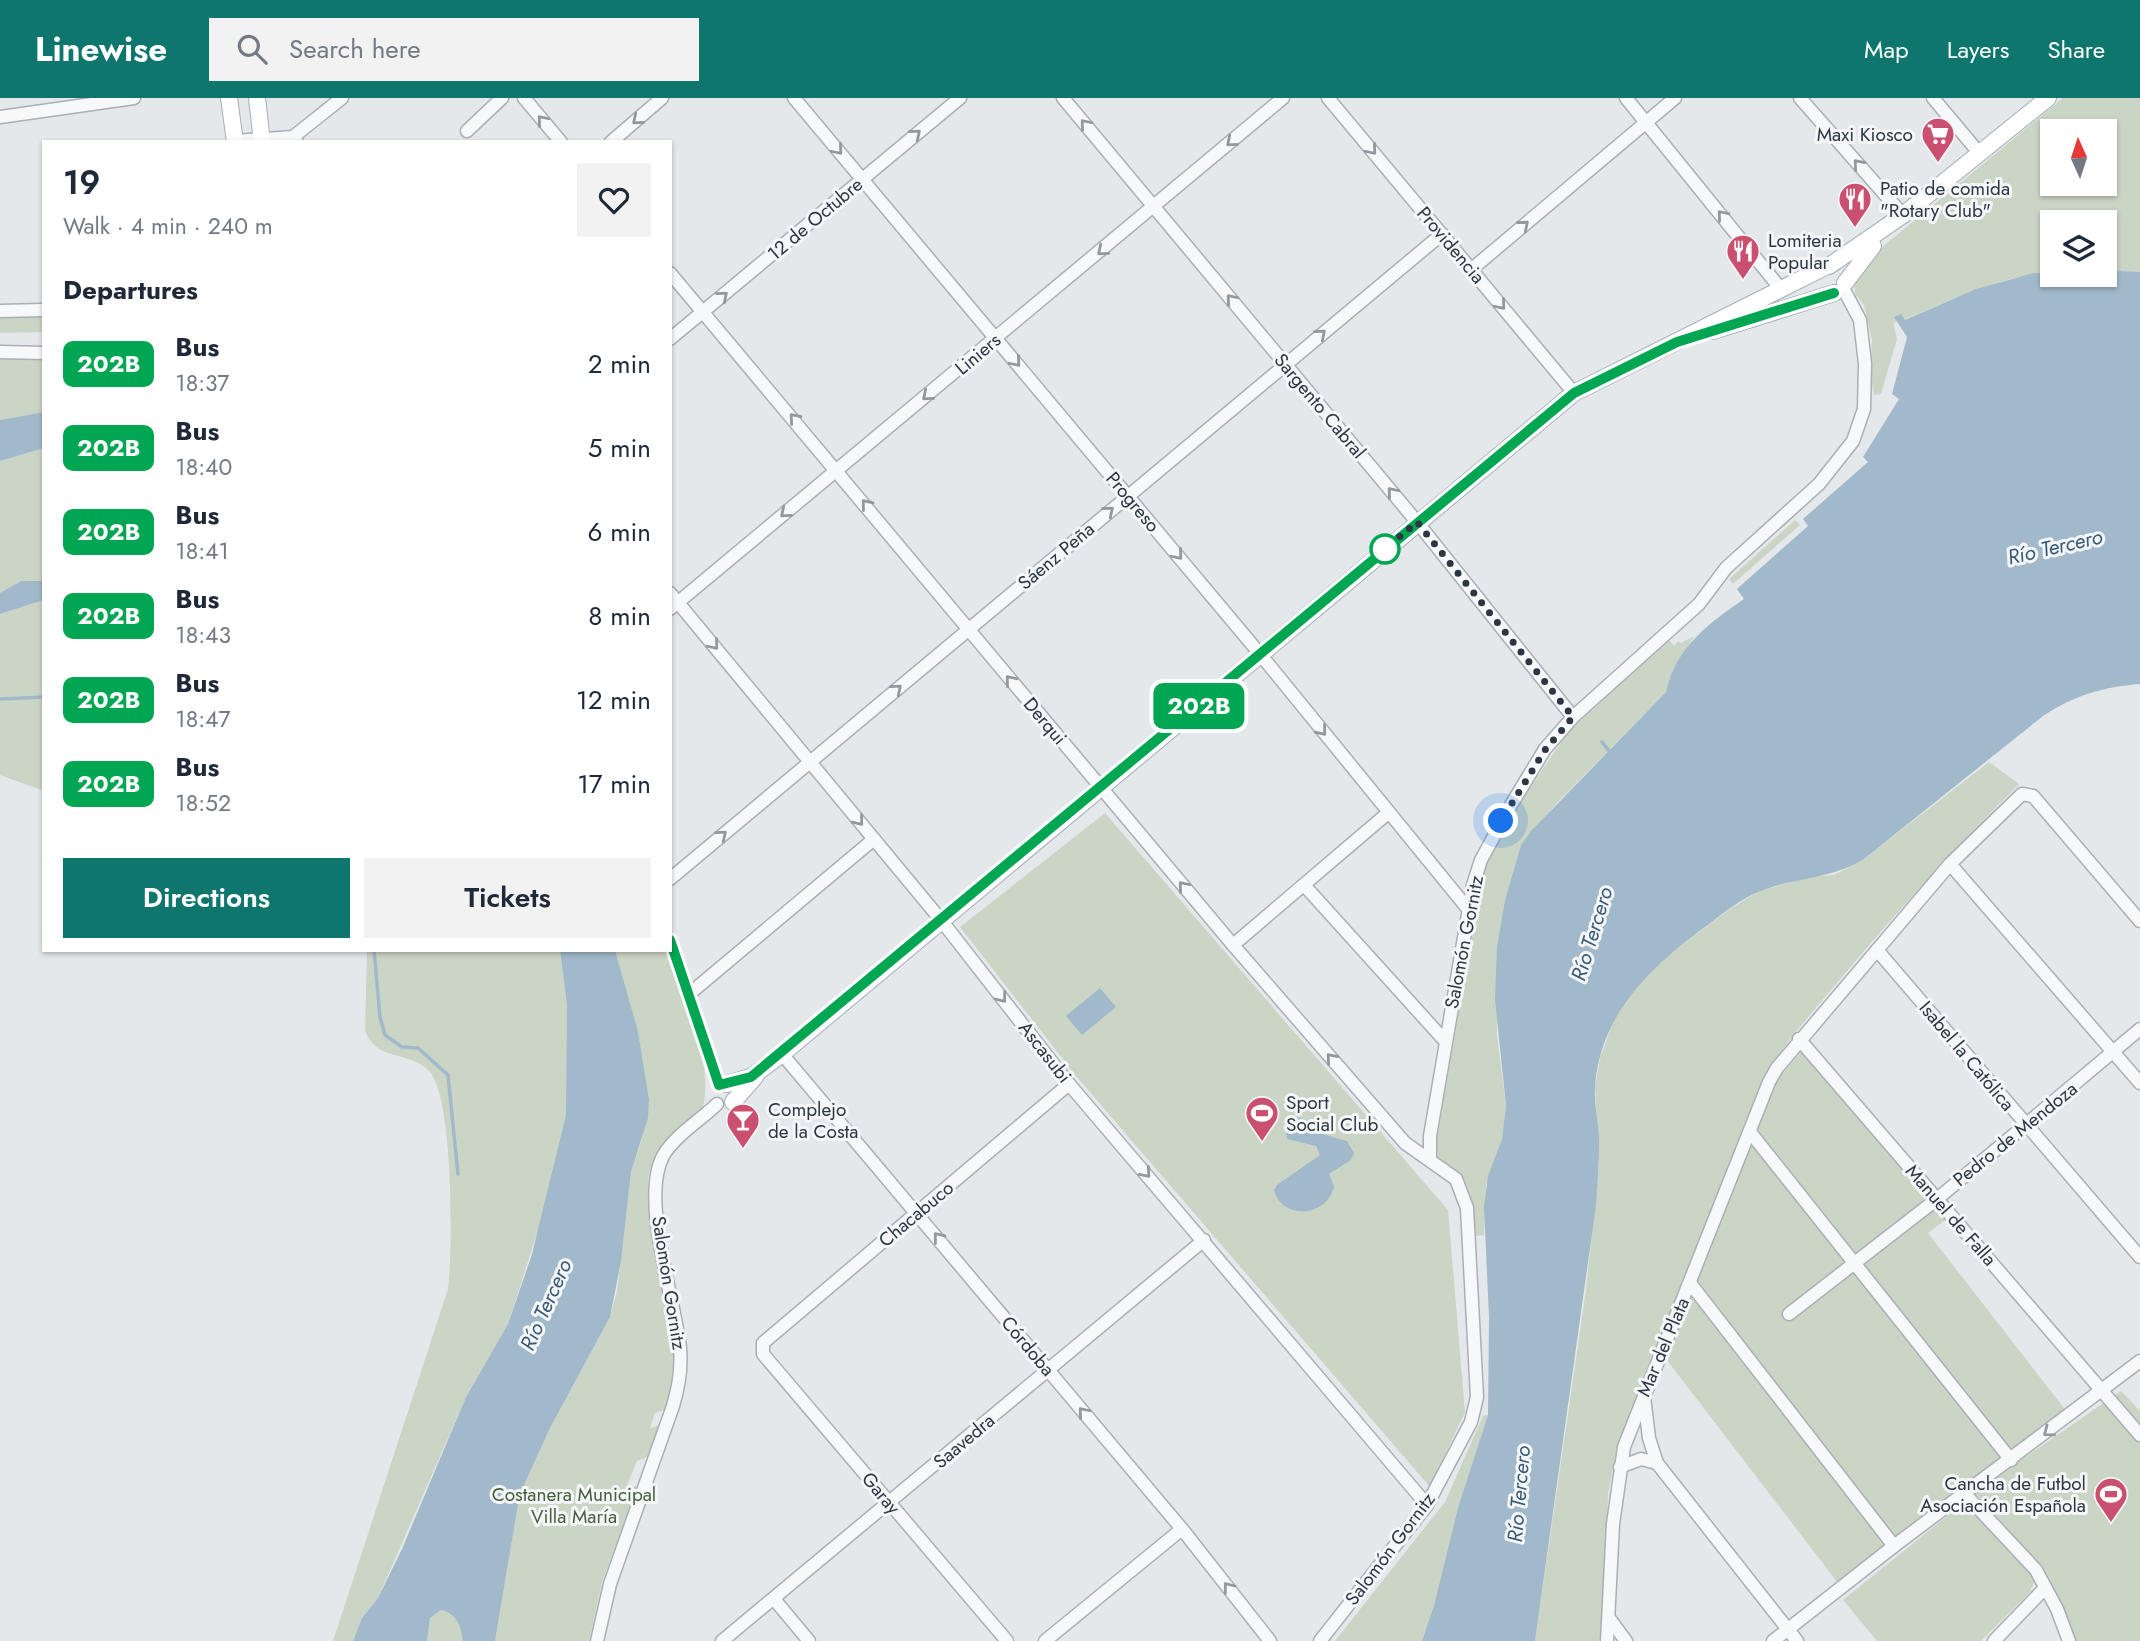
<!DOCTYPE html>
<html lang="en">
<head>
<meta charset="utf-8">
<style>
	:root { --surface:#fff; --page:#f2f2f3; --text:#1f2937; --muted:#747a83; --accent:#0f766e }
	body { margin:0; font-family:Jost,sans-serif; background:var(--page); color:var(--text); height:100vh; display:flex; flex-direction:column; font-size:26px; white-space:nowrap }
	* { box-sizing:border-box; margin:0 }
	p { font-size:23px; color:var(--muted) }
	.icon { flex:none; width:38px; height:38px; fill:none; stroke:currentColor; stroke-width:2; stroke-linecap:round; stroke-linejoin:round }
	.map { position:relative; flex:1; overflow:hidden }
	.drawer { position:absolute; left:42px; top:42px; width:630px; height:812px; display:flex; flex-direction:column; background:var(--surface); border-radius:0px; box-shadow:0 2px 5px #0004 }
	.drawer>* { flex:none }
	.badge { padding:0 14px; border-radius:10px; font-size:24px; line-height:46px }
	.needle { width:46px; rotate:357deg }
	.fabs { position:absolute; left:2040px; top:21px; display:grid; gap:14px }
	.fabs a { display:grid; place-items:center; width:77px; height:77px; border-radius:0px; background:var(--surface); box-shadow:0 2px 5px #0004; font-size:35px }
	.you { position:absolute; width:35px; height:35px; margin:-18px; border:5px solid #fff; border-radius:50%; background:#1a73e8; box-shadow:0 0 0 10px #1a73e833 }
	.map>.badge { position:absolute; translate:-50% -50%; box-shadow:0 0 0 4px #fff }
	h2 { padding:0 21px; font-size:26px; line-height:63px }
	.round { display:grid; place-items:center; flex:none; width:74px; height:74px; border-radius:0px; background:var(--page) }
	.overview { display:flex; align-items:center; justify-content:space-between; height:119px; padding:0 21px }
	h1 { font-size:33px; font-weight:600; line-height:52px }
	.button { display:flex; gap:14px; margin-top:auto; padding:14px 21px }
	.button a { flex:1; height:80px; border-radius:0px; background:var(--accent); color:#fff; font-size:28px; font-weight:600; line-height:80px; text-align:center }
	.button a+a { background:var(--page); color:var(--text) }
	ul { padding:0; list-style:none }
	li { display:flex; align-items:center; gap:21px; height:84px; padding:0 21px }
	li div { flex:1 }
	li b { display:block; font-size:26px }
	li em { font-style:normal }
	li .badge { min-width:77px; font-weight:700; text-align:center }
	header { display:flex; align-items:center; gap:42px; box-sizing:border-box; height:98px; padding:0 35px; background:var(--accent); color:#fff }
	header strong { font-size:33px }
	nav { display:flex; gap:38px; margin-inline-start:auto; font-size:24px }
	.search { width:490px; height:63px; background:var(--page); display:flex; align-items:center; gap:18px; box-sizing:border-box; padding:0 24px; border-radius:0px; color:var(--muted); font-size:26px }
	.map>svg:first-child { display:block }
	.green { fill:#cbd5c5; fill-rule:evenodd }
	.water { fill:#a1b9ca }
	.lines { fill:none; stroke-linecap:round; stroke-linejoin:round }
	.stream { stroke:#a1b9ca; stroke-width:3.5 }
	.minor-casing { stroke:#a9afb5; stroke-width:15 }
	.major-casing { stroke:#a4adb7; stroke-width:18 }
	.minor { stroke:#f7f8fa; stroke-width:12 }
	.major { stroke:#fff; stroke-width:16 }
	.oneway { stroke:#92989e }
	.line-casing { stroke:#fff; stroke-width:16 }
	.line { stroke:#00a651; stroke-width:10 }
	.walk { stroke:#2c3743; stroke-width:7; stroke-dasharray:0 12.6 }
	.stop-dot { fill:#fff; stroke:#00a651; stroke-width:3.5 }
	.labels { text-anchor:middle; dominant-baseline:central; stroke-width:6; stroke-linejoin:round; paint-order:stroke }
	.poi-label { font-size:19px; fill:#2c3743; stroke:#f4f6f8; text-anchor:start }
	.street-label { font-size:19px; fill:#2c3743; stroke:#f4f6f8 }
	.park-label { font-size:19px; fill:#445f3a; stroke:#f4f6f8 }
	.water-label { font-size:21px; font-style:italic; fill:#375a76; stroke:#f4f6f8 }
</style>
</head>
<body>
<header>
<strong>Linewise</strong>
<div class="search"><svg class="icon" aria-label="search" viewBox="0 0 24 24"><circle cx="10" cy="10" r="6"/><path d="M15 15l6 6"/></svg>Search here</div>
<nav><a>Map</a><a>Layers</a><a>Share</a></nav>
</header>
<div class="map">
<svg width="2140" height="1543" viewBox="0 0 2140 1543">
	<rect width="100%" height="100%" fill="#e4e8eb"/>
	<!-- green -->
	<g class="green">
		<path d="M2063 0H2140V174L2105 172V124H2053V174C2000 178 1953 201 1904 222L1903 219 1896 223 1897 225 1893 224 1897 241 1881 296 1874 297 1870 275 1872 242 1864 207 1855 196 1854 184 1864 164ZM2053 33H2105V86H2053Z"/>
		<polygon points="25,218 44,219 44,234 0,235 0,220"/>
		<polygon points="24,259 44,260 44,314 0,322 0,261"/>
		<polygon points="44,350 44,483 21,483 0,495 0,363"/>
		<polygon points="1795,422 1800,427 1733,486 1729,481"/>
		<polygon points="44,502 44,693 0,677 0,516"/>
		<path d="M1694 538 1669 582 1666 594 1556 706 1521 747 1505 802 1497 848V938L1506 1007 1502 1041 1486 1087 1484 1137 1476 1138C1472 1097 1469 1087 1437 1061L1436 1046 1484 770 1500 734 1568 634 1669 542 1674 548 1678 543 1681 545Z"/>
		<path d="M1989 664 2019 686C1958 748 1898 812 1842 879 1816 910 1788 940 1767 975L1617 1349 1608 1396 1602 1543H1535L1586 1192 1599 1065 1595 990 1600 960 1613 924 1632 893 1655 867 1727 813 1757 794 1807 779 1834 777 1864 761Z"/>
		<polygon points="1105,715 1448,1112 1465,1314 1430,1389 1076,978 960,829"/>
		<path d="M367 852H560L567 908 568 986 566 1018 546 1107 508 1226 466 1299 378 1500 362 1520 353 1543H333L448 1191C453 1152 454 1000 429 973 410 952 375 964 365 932Z"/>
		<path d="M615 852H666C675 881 703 943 704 969 705 981 707 999 702 1011 687 1043 650 1043 648 1086 644 1162 691 1236 666 1311L655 1315 650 1330 660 1327 649 1358 637 1363 626 1390 638 1388 602 1484 589 1543H495L518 1407 525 1385 549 1332 610 1219 617 1193 631 1074 642 1041 649 1001 638 933Z"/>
		<polygon points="1802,953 1948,1120 1928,1135 2067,1314 1838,1485 1666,1261 1776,982"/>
		<polygon points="2121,1293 2140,1313 2140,1543 2075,1543 2043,1472 1976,1396 1979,1391"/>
		<polygon points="1488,1317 1459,1406 1434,1507 1422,1543 1335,1543 1445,1404 1483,1318"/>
		<polygon points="1962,1406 1968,1408 2029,1474 2034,1484 2030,1494 1981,1543 1877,1543 1843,1502"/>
		<path d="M441 1512C457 1516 461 1528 463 1543H427L430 1520Z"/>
	</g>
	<!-- water -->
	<g class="water">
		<path d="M2105 172 2140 174V586C2103 589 2075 597 2043 618L1864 761C1830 782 1794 779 1758 794 1739 802 1721 817 1705 829 1650 869 1599 918 1595 990 1594 1006 1598 1022 1599 1038 1600 1061 1597 1084 1596 1107L1535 1543H1422L1434 1507 1459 1406 1488 1317 1489 1220 1484 1108 1488 1078 1502 1041 1506 1007 1495 902 1497 848 1505 802 1521 747 1532 732 1666 594C1676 549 1708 526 1744 501L1737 491 1808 428 1803 421 1868 364 1863 359 1899 301 1892 296 1907 239 1894 219 1901 216 1905 222 1976 191 2034 175 2105 177Z"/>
		<polygon points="44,314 44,350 0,363 0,322"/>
		<polygon points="21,483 44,483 44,502 0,516 0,495"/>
		<path d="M560 852H615L638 933 649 1001 648 1020 631 1074 621 1163 610 1219 549 1332 525 1385 518 1407 495 1543H463C461 1528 457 1516 441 1512L430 1520 427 1543H353L362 1520 378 1500 402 1451 466 1299 508 1226 532 1156 566 1017 567 908Z"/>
		<polygon points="1100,890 1116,909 1082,937 1066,918"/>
		<path d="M1296 1019 1311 1023 1315 1034 1347 1043 1354 1055 1351 1062 1329 1076 1334 1088C1328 1119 1282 1123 1274 1092L1277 1087 1320 1057 1316 1048 1287 1041 1286 1030Z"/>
	</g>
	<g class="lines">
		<!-- stream -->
		<g class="stream">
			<polyline points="0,601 44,599"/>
			<polyline points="1602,644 1609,653"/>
			<polyline points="374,852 380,919 385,937 402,949 418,950 448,977 458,1076"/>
		</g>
		<defs>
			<g id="minor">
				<polyline points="524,0 561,44"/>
				<polyline points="794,0 1260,556 1468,811"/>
				<polyline points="1063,0 1417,424 1573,619"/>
				<polyline points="1328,0 1574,295"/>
				<polyline points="1626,0 1780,190"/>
				<polyline points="1800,0 1903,117"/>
				<polyline points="1933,0 1980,56"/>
				<polyline points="0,19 134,0"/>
				<polyline points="467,33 502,0"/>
				<polyline points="293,39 342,0"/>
				<polyline points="235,43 293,39 297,44"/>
				<polyline points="611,44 662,0"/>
				<polyline points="1472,171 1675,0"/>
				<polyline points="670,175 1233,847 1405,1045 1456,1081 1467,1110 1477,1299 1471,1324 1427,1407 1320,1543"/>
				<polyline points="0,213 44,212"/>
				<polyline points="670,241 960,0"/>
				<polyline points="0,254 44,255"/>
				<polyline points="670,495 941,822 1069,986 1427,1407"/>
				<polyline points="670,511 1283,0"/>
				<polyline points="1950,766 2140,985"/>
				<polyline points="670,781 1442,136"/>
				<polyline points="1304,787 1445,943"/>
				<polyline points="670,843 719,987"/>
				<polyline points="1233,847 1388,715"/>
				<polyline points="1877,852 2140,1159"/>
				<polyline points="688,897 874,741"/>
				<polyline points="1799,941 2140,1337"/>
				<polyline points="782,956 1182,1431 1270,1543"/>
				<polyline points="1750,1034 2011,1362"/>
				<polyline points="1430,1060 1430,1038 1473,787 1481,762 1511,707 1545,651 1573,619 1699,506 1726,470 1819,386 1853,343 1864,311 1865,266 1860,222 1843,190"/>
				<polyline points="1690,1185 1894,1448"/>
				<polyline points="1789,1216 1937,1101 2140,931"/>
				<polyline points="1644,1299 1649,1340 1657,1365 1797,1543"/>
				<polyline points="1620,1369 1641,1361 1657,1365"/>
				<polyline points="1965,1396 2036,1472 2057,1511 2069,1543"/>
				<polyline points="774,1501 809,1543"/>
				<polyline points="1609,1520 1626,1543"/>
				<path d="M597 1543 610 1486 673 1308C679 1288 682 1270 680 1250 675 1202 640 1101 663 1058 674 1038 701 1022 717 1006"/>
				<polyline points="722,1543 1204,1142"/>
				<polyline points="1007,1543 763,1256 763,1245 1069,986"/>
				<polyline points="1045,1543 1182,1431"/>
				<polyline points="1607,1543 1613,1426 1624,1349 1769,984 1777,970 1950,766 2022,696 2033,698 2140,823"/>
				<polyline points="1773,1543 1894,1448 2140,1263"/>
				<polyline points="1994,1543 2045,1490"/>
			</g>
			<g id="major">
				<polyline points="229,0 235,44"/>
				<polyline points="257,0 262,44"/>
				<polyline points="1829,168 1903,117 2048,0"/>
				<polyline points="1845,185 1873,148"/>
				<polyline points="1713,233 1834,195"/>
				<polyline points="727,986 751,979 782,956 1574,295 1825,169"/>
				<polyline points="733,1004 755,979"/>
			</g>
		</defs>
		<!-- minor casing -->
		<use href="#minor" class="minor-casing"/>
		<!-- major casing -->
		<use href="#major" class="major-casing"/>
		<!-- minor -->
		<use href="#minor" class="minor"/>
		<!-- major -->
		<use href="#major" class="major"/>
	</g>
	<!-- one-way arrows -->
	<defs><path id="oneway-chevron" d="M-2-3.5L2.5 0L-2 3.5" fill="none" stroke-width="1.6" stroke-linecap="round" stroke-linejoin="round" transform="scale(1.75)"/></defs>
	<g class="oneway">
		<use href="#oneway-chevron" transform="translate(542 22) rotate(-130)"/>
		<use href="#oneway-chevron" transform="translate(637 22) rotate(140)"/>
		<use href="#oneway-chevron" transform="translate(1085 26) rotate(-130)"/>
		<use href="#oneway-chevron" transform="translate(916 36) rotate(-40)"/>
		<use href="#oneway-chevron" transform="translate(1231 44) rotate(140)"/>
		<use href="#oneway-chevron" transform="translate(838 52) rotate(50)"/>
		<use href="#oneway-chevron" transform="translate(1372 52) rotate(50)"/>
		<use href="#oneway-chevron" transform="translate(1858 66) rotate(-131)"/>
		<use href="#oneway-chevron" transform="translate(1722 117) rotate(-130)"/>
		<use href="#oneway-chevron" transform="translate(1524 127) rotate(-40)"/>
		<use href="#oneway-chevron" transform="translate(1102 153) rotate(140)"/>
		<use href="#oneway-chevron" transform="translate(723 198) rotate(-40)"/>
		<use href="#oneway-chevron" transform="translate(1231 201) rotate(-130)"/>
		<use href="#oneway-chevron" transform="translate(1501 207) rotate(50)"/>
		<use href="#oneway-chevron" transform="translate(1321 236) rotate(-40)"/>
		<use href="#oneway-chevron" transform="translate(1016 264) rotate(50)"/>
		<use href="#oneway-chevron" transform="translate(927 298) rotate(140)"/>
		<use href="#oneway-chevron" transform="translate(794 320) rotate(-131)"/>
		<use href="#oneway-chevron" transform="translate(1392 394) rotate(-130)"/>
		<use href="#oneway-chevron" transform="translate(866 406) rotate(-129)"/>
		<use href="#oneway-chevron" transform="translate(1109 413) rotate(-40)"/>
		<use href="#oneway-chevron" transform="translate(785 415) rotate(140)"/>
		<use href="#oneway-chevron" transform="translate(1178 457) rotate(50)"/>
		<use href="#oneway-chevron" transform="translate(714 547) rotate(50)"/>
		<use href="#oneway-chevron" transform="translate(1010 582) rotate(-130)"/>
		<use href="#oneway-chevron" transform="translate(897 591) rotate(-40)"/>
		<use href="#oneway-chevron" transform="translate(1322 633) rotate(51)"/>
		<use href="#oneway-chevron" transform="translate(859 723) rotate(51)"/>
		<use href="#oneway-chevron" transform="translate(722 737) rotate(-40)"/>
		<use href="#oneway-chevron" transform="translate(1183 788) rotate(-130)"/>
		<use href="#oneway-chevron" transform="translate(1002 900) rotate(52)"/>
		<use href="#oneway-chevron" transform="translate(1331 960) rotate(-131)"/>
		<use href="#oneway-chevron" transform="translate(1146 1075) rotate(49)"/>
		<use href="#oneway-chevron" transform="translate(938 1139) rotate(-129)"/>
		<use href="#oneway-chevron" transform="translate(1083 1314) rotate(-130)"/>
		<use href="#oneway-chevron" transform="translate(2048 1334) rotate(143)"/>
		<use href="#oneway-chevron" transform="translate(1228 1489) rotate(-128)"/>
	</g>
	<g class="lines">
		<defs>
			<polyline id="line" points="670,842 719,987 751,979 1574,295 1677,244 1834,195"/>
		</defs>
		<!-- line casing -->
		<use href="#line" class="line-casing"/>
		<!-- line -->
		<use href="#line" class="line"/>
		<!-- walk -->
		<polyline class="walk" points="1385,451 1378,457 1417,424 1573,619 1545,652 1501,723"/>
	</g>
	<!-- icons -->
	<defs>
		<symbol id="supermarket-pin" viewBox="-11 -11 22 30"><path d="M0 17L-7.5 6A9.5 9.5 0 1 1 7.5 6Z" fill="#cb4f6e" stroke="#f4f6f8"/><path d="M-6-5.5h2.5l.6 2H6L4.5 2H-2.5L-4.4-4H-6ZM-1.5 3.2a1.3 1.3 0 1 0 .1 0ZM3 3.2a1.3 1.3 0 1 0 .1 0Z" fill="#fff"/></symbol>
		<symbol id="restaurant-pin" viewBox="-11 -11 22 30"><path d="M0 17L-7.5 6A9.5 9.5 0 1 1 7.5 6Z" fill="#cb4f6e" stroke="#f4f6f8"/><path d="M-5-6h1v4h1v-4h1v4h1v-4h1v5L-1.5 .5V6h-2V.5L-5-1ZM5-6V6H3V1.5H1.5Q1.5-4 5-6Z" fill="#fff"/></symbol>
		<symbol id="stadium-pin" viewBox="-11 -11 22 30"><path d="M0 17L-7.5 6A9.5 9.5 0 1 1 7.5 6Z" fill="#cb4f6e" stroke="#f4f6f8"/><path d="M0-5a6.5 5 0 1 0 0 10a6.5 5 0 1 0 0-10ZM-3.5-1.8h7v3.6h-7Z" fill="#fff"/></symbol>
		<symbol id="bar-pin" viewBox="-11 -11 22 30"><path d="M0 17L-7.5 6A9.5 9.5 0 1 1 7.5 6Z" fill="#cb4f6e" stroke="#f4f6f8"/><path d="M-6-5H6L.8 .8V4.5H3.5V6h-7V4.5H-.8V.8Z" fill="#fff"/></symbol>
	</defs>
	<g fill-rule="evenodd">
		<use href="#supermarket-pin" x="1919" y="17" width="38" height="52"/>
		<use href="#restaurant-pin" x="1836" y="82" width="38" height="52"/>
		<use href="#restaurant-pin" x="1724" y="134" width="38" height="52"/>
		<use href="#stadium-pin" x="1243" y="996" width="38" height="52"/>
		<use href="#bar-pin" x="724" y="1003" width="38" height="52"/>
		<use href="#stadium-pin" x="2092" y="1377" width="38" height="52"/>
	</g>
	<!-- markers -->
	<circle class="stop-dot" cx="1385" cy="451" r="14"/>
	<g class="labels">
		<!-- poi labels -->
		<g class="poi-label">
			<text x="1913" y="36" text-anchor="end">Maxi Kiosco</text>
			<text x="1880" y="90">Patio de comida<tspan x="1880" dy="22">"Rotary Club"</tspan></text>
			<text x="1768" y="142">Lomiteria<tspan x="1768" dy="22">Popular</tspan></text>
			<text x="1286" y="1004">Sport<tspan x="1286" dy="22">Social Club</tspan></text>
			<text x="768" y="1011">Complejo<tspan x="768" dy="22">de la Costa</tspan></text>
			<text x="2086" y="1385" text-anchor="end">Cancha de Futbol<tspan x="2086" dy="22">Asociación Española</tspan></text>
		</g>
		<!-- street labels -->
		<g class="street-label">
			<text transform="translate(815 121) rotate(-40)">12 de Octubre</text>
			<text transform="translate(1451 147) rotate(50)">Providencia</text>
			<text transform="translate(978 256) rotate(-40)">Liniers</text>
			<text transform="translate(1320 308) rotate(50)">Sargento Cabral</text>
			<text transform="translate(1133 404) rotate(50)">Progreso</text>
			<text transform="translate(1056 458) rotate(-40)">Sáenz Peña</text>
			<text transform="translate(1045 623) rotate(50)">Derqui</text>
			<text transform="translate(1464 844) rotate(-79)">Salomón Gornitz</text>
			<text transform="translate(1045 954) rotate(52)">Ascasubi</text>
			<text transform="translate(1967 958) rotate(50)">Isabel la Católica</text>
			<text transform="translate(2015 1036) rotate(-39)">Pedro de Mendoza</text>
			<text transform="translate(916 1116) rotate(-40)">Chacabuco</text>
			<text transform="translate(1951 1117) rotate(49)">Manuel de Falla</text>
			<text transform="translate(669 1185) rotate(81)">Salomón Gornitz</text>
			<text transform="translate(1028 1248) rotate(50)">Córdoba</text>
			<text transform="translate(1663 1249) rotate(-67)">Mar del Plata</text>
			<text transform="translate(964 1343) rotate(-40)">Saavedra</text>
			<text transform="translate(881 1395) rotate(50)">Garay</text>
			<text transform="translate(1390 1451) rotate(-53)">Salomón Gornitz</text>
		</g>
		<!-- park labels -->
		<g class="park-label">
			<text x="574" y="1396">Costanera Municipal<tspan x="574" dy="22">Villa María</tspan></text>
		</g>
		<!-- water labels -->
		<g class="water-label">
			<text transform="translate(2055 449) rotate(-13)">Río Tercero</text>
			<text transform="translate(1592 836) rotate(-73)">Río Tercero</text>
			<text transform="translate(546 1207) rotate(-66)">Río Tercero</text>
			<text transform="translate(1519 1396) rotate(-85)">Río Tercero</text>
		</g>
	</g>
</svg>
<div class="fabs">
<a><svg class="needle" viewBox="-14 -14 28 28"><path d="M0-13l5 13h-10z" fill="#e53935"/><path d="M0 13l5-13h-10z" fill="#747a83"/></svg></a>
<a><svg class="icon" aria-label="layers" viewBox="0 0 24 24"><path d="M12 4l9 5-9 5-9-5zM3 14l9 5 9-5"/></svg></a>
</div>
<div class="you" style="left:1501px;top:723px"></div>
<b class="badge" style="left:1199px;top:608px;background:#00a651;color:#fff">202B</b>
<section class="drawer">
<div class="overview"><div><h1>19</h1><p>Walk · 4 min · 240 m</p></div><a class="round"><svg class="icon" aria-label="heart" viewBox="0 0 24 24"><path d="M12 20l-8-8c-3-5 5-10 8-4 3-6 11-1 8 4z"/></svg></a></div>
<h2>Departures</h2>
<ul>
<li><span class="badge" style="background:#00a651;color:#fff">202B</span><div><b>Bus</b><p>18:37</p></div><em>2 min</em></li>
<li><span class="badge" style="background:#00a651;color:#fff">202B</span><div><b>Bus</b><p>18:40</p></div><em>5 min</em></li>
<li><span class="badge" style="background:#00a651;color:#fff">202B</span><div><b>Bus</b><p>18:41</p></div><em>6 min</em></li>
<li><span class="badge" style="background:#00a651;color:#fff">202B</span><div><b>Bus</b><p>18:43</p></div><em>8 min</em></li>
<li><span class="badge" style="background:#00a651;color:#fff">202B</span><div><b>Bus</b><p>18:47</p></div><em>12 min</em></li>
<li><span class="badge" style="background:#00a651;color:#fff">202B</span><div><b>Bus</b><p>18:52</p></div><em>17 min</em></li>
</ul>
<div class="button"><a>Directions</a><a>Tickets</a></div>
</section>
</div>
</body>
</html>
